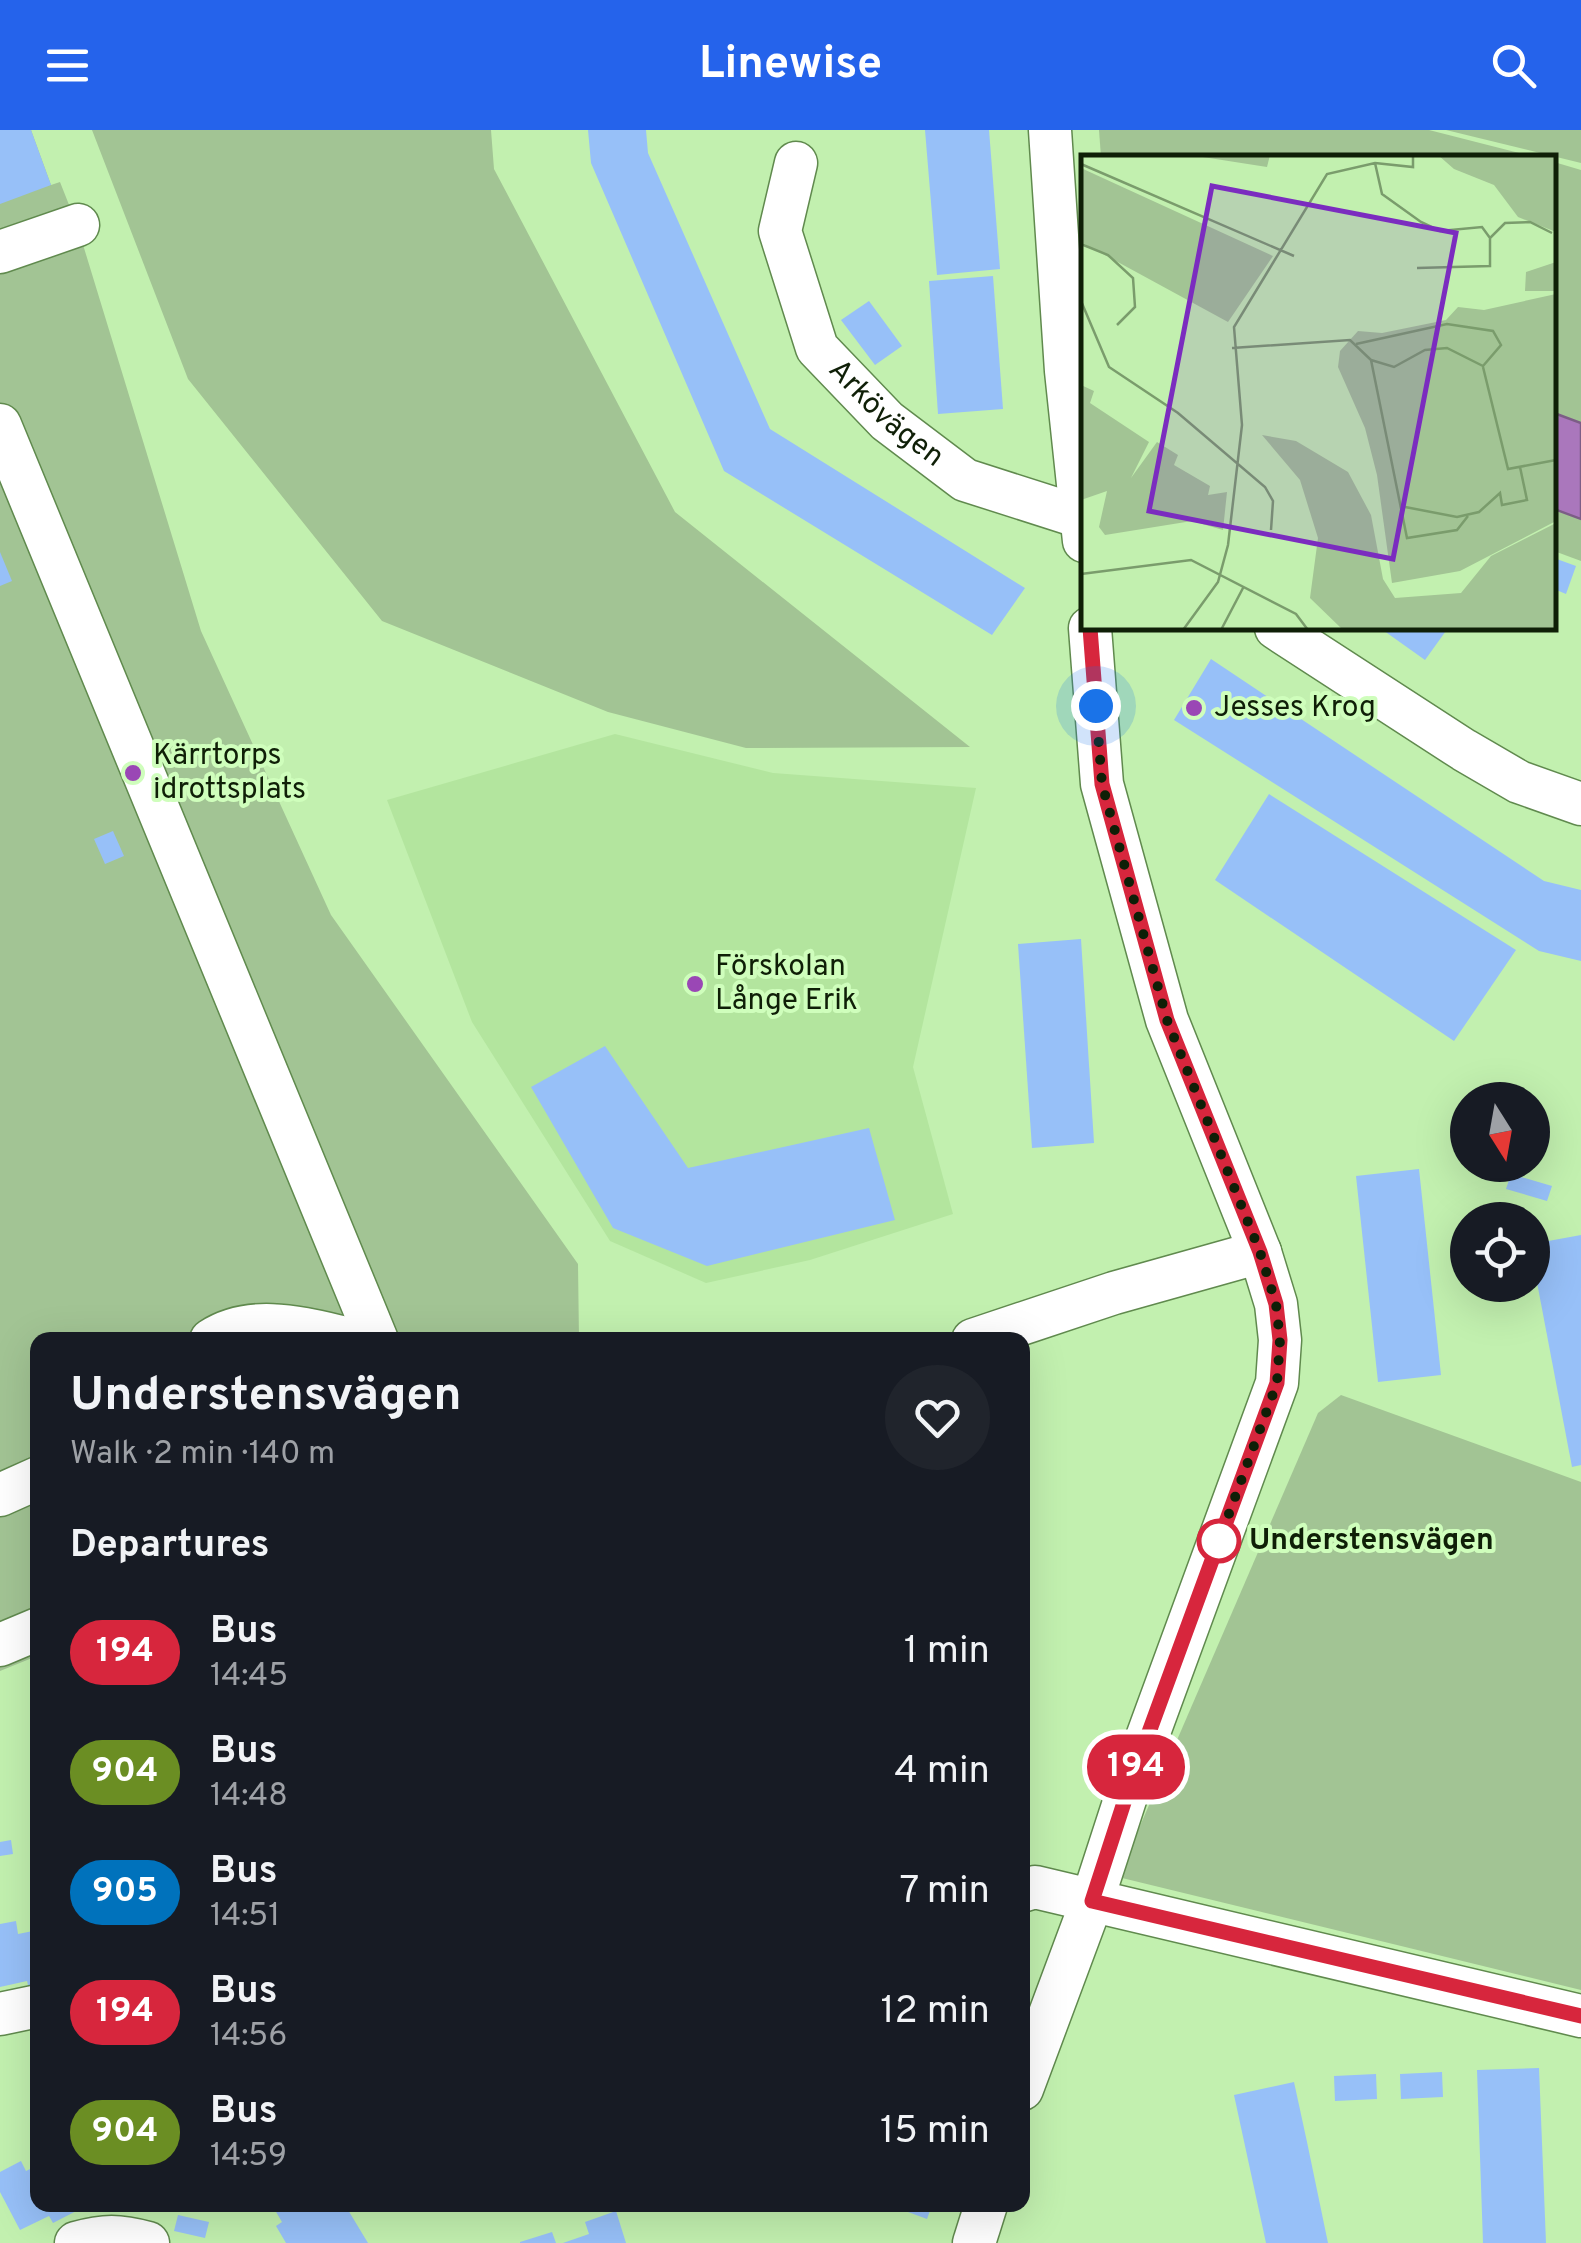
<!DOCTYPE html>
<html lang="en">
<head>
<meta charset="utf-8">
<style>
	:root { --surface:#171b24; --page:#20242c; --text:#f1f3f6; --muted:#9ea1a6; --accent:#2563eb }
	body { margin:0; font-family:Overpass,sans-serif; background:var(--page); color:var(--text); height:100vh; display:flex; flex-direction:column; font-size:38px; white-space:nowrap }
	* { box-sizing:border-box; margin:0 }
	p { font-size:32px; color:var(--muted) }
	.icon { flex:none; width:55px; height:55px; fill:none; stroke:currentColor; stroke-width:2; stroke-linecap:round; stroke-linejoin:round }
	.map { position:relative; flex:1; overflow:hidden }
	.sheet { position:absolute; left:30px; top:1202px; width:1000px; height:880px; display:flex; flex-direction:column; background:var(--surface); border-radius:20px; box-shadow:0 10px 40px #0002 }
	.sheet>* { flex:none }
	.badge { padding:0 20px; border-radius:32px; font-size:35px; line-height:65px }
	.needle { width:65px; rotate:169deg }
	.buttons { position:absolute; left:1450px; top:952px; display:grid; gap:20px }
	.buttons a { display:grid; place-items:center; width:100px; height:100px; border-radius:50%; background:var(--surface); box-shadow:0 10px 40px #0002; font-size:50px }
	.you { position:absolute; width:50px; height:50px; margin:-25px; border:8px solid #fff; border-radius:50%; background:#1a73e8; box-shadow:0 0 0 15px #1a73e833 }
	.map>.badge { position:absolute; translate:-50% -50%; box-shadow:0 0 0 5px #fff }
	h2 { padding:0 40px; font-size:38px; line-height:90px }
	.round { display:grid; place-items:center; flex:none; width:105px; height:105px; border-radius:52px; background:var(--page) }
	.headline { display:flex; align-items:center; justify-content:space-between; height:170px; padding:0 40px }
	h1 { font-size:48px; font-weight:700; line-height:75px }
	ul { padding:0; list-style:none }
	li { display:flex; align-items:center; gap:30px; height:120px; padding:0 40px }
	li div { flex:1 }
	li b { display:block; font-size:38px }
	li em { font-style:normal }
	li .badge { min-width:110px; font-weight:700; text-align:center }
	header { display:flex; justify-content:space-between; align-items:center; height:130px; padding:0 40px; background:var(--accent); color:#fff; font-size:45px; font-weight:700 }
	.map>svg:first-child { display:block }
	.built { fill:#b3e59e }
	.green { fill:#a2c494 }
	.water { fill:#aa77bc; stroke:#7c5d86; stroke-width:2.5 }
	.building { fill:#97c0f8 }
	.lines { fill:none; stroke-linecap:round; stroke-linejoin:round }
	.minor-casing { stroke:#608a4e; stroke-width:45 }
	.minor { stroke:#fff; stroke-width:42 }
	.line-casing { stroke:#fff; stroke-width:22 }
	.line { stroke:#d7263d; stroke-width:15 }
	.walk { stroke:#0f1f07; stroke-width:10; stroke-dasharray:0 18 }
	.poi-dot { fill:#9a47b5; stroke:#cffebc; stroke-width:4 }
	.stop-dot { fill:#fff; stroke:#d7263d; stroke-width:5 }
	.labels { text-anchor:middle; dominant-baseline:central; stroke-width:8; stroke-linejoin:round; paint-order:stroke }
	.street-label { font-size:30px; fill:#0f1f07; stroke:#cffebc }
	.poi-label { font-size:30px; fill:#0f1f07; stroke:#cffebc; text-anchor:start }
	.stop-label { font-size:30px; font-weight:bold; fill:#0f1f07; stroke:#cffebc; text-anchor:start }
	.inset-road { fill:none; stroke:#7a9c6c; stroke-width:2.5 }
	.view { fill:#7b2cbf; fill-opacity:0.15; stroke:#7b2cbf; stroke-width:5 }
	.inset-edge { fill:none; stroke:#0f1f07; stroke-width:5 }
</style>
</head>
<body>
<header><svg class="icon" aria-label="menu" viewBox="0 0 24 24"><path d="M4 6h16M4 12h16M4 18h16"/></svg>Linewise<svg class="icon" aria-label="search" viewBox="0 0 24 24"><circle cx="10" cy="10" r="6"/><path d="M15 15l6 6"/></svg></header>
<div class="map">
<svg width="1581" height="2113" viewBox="0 0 1581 2113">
	<rect width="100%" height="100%" fill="#c2f0af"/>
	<!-- built -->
	<polygon class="built" points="615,604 773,643 976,658 913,937 953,1084 810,1130 706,1153 610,1111 472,892 387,670"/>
	<!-- green -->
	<g class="green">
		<polygon points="0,0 31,0 51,55 60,52 77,95 201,501 331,785 578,1134 579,1210 38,1210 37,1526 0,1541"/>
		<polygon points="92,0 491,0 494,39 675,382 970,617 746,618 608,582 382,491 188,249"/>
		<polygon points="1099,0 1429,0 1535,27 1101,27"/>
		<polygon points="1446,0 1581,0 1581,33"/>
		<polygon points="1554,32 1581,40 1581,431 1554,421"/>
		<polygon points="1341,1265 1581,1352 1581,1860 1118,1747 1318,1283"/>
	</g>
	<!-- water -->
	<polygon class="water" points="1554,283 1581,293 1581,389 1554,379"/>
	<!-- building -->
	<g class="building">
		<polygon points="0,0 31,0 51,55 0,74"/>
		<polygon points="588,0 646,0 648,23 770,299 1025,458 992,505 724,341 591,33"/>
		<polygon points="925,0 989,0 1000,139 937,145"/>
		<polygon points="993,146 1003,279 938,284 929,151"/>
		<polygon points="869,171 902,216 875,235 841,190"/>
		<polygon points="0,422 12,451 0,456"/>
		<polygon points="1554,428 1576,436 1566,464 1554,459"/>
		<polygon points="1380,498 1448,498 1425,530"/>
		<polygon points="1211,529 1544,751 1581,760 1581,831 1539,821 1174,590"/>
		<polygon points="1269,664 1516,820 1454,911 1215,750"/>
		<polygon points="113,701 124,726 105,734 94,709"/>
		<polygon points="1081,809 1094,1013 1032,1018 1018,814"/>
		<polygon points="605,916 688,1038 869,998 895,1090 707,1136 613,1098 531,957"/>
		<polygon points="1419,1039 1441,1245 1378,1252 1356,1046"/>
		<polygon points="1511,1044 1552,1056 1547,1071 1506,1059"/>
		<polygon points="1581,1105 1581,1335 1572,1337 1532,1126 1532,1114"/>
		<polygon points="11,1710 13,1724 0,1726 0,1712"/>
		<polygon points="16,1791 18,1804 38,1800 38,1858 29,1859 27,1851 0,1857 0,1794"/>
		<polygon points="1539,1938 1546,2113 1483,2113 1477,1940"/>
		<polygon points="1442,1942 1443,1967 1401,1969 1400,1944"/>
		<polygon points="1376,1944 1377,1969 1335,1971 1334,1946"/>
		<polygon points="1294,1952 1307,2012 1328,2113 1266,2113 1234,1965"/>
		<polygon points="21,2031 26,2041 38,2035 38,2075 88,2075 53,2093 49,2086 20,2100 0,2062 0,2042"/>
		<polygon points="272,2075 345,2075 368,2113 286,2113 276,2096 282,2092"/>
		<polygon points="889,2075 932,2075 927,2089"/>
		<polygon points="616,2081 626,2113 563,2113 589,2104 585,2092"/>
		<polygon points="178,2085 209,2092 205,2108 174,2101"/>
		<polygon points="552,2102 556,2113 520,2113 520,2112"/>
	</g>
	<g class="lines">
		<defs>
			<g id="minor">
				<polyline points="1050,0 1066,241 1084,411"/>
				<path id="s1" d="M796 33 780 101 817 218 887 291 965 350 1084 388"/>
				<polyline points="0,122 78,95"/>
				<polyline points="0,295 377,1210"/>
				<polyline points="1276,498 1464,620 1519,652 1581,674"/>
				<path d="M211 1210C254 1182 308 1200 355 1210"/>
				<polyline points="973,1210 1114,1163 1260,1122"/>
				<polyline points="0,1365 38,1348"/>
				<polyline points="0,1515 38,1499"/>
				<polyline points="1022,1761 1035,1757 1581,1886"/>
				<polyline points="0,1884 38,1876"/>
				<polyline points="1022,1959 1092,1771 1130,1654 1277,1253 1280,1210 1276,1174 1260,1122 1167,890 1102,654 1090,498"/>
				<path d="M76 2113C104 2105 119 2105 148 2113"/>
				<polyline points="974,2113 986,2075"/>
			</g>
		</defs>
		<!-- minor casing -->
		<use href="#minor" class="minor-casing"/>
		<!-- minor -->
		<use href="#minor" class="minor"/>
	</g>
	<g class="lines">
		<defs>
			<polyline id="line" points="1090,498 1102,654 1167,890 1260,1122 1276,1174 1280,1210 1277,1253 1130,1654 1092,1771 1581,1886"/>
		</defs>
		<!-- line casing -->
		<use href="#line" class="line-casing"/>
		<!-- line -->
		<use href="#line" class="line"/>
		<!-- walk -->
		<polyline class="walk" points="1096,576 1102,654 1167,890 1260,1122 1276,1174 1280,1210 1277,1253 1219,1411"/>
	</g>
	<!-- markers -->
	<g class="poi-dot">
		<circle cx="1194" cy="578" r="10"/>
		<circle cx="133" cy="643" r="10"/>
		<circle cx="695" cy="854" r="10"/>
	</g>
	<circle class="stop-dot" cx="1219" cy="1411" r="20"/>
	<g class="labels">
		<!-- street labels -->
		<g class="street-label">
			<text stroke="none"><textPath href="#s1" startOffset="288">Arkövägen</textPath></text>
		</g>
		<!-- poi labels -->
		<g class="poi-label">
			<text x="1214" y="578">Jesses Krog</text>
			<text x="153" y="626">Kärrtorps<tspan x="153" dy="34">idrottsplats</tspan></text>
			<text x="715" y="837">Förskolan<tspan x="715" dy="34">Långe Erik</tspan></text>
		</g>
		<!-- stop labels -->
		<g class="stop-label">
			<text x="1249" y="1411">Understensvägen</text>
		</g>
	</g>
	<!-- overview -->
	<g transform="translate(1081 25)">
		<rect width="475" height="475" fill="#c2f0af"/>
		<path d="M109 0H189L186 12ZM357 0H475V77L437 62 413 30 373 14ZM0 13 192 101 147 167 0 87ZM475 107V136H444L445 117ZM475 139V366L379 416 311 428 296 320 284 273 257 212 259 196 277 176 301 178 365 165 377 152 403 155ZM0 230 13 236 9 248 68 287 50 323 76 287 97 300 93 310 129 331 127 340 146 337 142 375 111 366 24 380 18 372 26 336 0 345ZM181 280 215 286 267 317 290 360 302 424 314 443 380 438 410 401 475 368V475H262L229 443 237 383 219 325Z" fill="#a2c494"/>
		<path class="inset-road" d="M294 8 301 39 340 67 359 76 401 72 409 83M0 9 213 101M0 89 27 100 52 123 54 152 36 170M336 113 409 111V83L424 68 449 67 471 78M0 146 28 212 97 258 184 332 192 346 190 375M275 189 366 169 412 176 420 190 402 211 366 193 344 195 313 212 290 205M151 193 269 185 290 205 326 383 376 375 387 361M402 212 427 314 475 305M319 351 376 362 398 357 419 338 421 350 446 345 439 312M0 419 110 405 215 459 227 475M102 475 137 427 147 390 161 270 153 172 246 19 294 8 332 12V0M140 475 162 433"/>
		<path class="view" d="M131 31 375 78 312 404 68 356Z"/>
		<rect width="475" height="475" class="inset-edge"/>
	</g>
</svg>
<div class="buttons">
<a><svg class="needle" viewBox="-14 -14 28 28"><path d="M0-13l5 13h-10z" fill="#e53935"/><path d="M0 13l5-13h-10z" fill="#9ea1a6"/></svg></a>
<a><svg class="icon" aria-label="locate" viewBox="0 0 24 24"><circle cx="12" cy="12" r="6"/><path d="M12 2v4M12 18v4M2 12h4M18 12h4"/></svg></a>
</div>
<div class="you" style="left:1096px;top:576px"></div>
<b class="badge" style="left:1136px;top:1637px;background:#d7263d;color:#fff">194</b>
<section class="sheet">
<div class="headline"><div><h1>Understensvägen</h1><p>Walk · 2 min · 140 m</p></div><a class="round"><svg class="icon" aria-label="heart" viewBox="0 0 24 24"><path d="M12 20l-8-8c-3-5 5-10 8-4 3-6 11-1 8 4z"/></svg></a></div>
<h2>Departures</h2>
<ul>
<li><span class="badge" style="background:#d7263d;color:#fff">194</span><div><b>Bus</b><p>14:45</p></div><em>1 min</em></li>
<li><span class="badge" style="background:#6b8e23;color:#fff">904</span><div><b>Bus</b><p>14:48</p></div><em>4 min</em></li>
<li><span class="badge" style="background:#0072bc;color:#fff">905</span><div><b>Bus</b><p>14:51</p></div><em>7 min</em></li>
<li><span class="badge" style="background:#d7263d;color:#fff">194</span><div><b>Bus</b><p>14:56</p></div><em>12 min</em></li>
<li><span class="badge" style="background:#6b8e23;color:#fff">904</span><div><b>Bus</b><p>14:59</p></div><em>15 min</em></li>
</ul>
</section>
</div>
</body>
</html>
